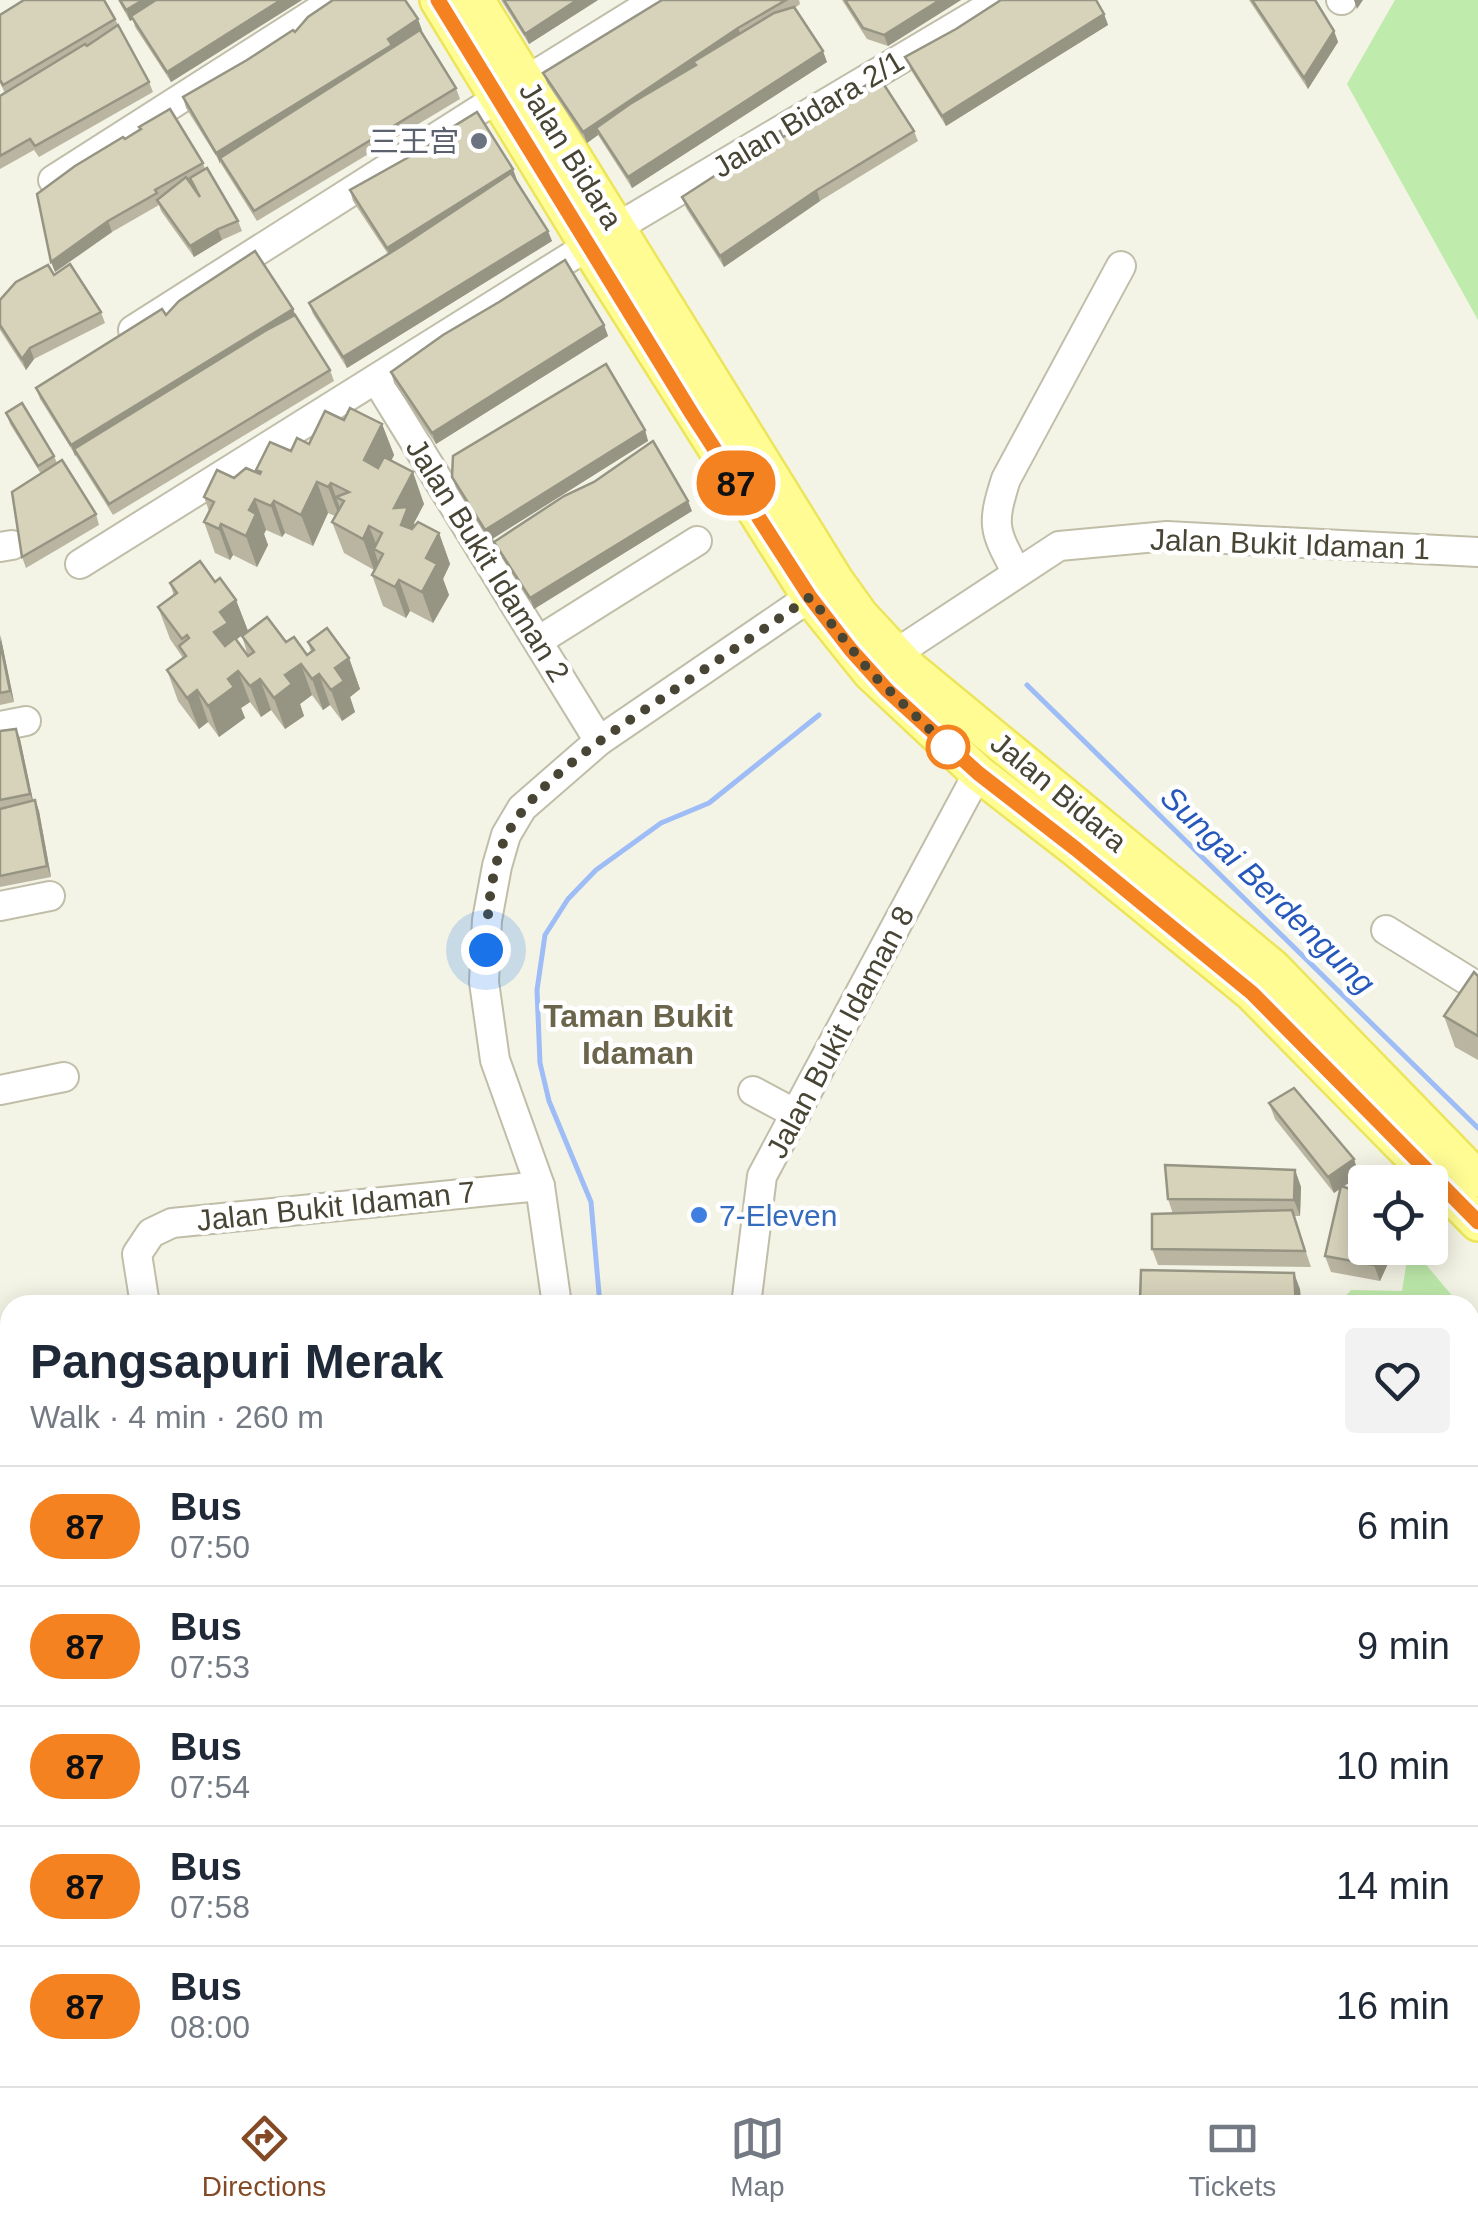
<!DOCTYPE html>
<html lang="en">
<head>
<meta charset="utf-8">
<style>
	:root { --surface:#fff; --page:#f2f2f3; --text:#1f2937; --muted:#747a83; --line:#e0e1e3; --accent:#844a26 }
	body { margin:0; font-family:Helvetica,"Noto Sans SC",sans-serif; background:var(--page); color:var(--text); height:100vh; display:flex; flex-direction:column; font-size:38px; white-space:nowrap }
	* { box-sizing:border-box; margin:0 }
	p { font-size:32px; color:var(--muted) }
	.icon { flex:none; width:55px; height:55px; fill:none; stroke:currentColor; stroke-width:2; stroke-linecap:round; stroke-linejoin:round }
	.map { position:relative; flex:1; overflow:hidden }
	.drawer { position:absolute; left:0px; top:1295px; width:1480px; height:792px; display:flex; flex-direction:column; background:var(--surface); border-radius:30px 30px 0 0; box-shadow:0 5px 25px #0003 }
	.drawer>* { flex:none }
	.badge { padding:0 20px; border-radius:32px; font-size:35px; line-height:65px }
	.fabs { position:absolute; left:1348px; top:1165px; display:grid; gap:20px }
	.fabs a { display:grid; place-items:center; width:100px; height:100px; border-radius:10px; background:var(--surface); box-shadow:0 5px 25px #0003; font-size:50px }
	.you { position:absolute; width:50px; height:50px; margin:-25px; border:8px solid #fff; border-radius:50%; background:#1a73e8; box-shadow:0 0 0 15px #1a73e833 }
	.map>.badge { position:absolute; translate:-50% -50%; box-shadow:0 0 0 5px #fff }
	.round { display:grid; place-items:center; flex:none; width:105px; height:105px; border-radius:10px; background:var(--page) }
	.overview { display:flex; align-items:center; justify-content:space-between; height:170px; padding:0 30px }
	h1 { font-size:48px; font-weight:600; line-height:75px }
	ul { padding:0; list-style:none }
	li { display:flex; align-items:center; gap:30px; height:120px; padding:0 30px; border-top:2px solid var(--line) }
	li div { flex:1 }
	li b { display:block; font-size:38px }
	li em { font-style:normal }
	li .badge { min-width:110px; font-weight:700; text-align:center }
	.tab-bar { display:flex; justify-content:space-around; align-items:center; height:140px; border-top:2px solid var(--line); background:var(--surface); font-size:28px; color:var(--muted) }
	.tab-bar a { display:grid; justify-items:center; gap:5px }
	.tab-bar .on { color:var(--accent) }
	.map>svg:first-child { display:block }
	.green { fill:#bfebac }
	.lines { fill:none; stroke-linecap:round; stroke-linejoin:round }
	.stream { stroke:#9ebcf5; stroke-width:5 }
	.river { stroke:#9ebcf5; stroke-width:32 }
	.minor-casing { stroke:#c0bea8; stroke-width:32 }
	.major-casing { stroke:#ece55c; stroke-width:40 }
	.minor { stroke:#fff; stroke-width:28 }
	.major { stroke:#fffc94; stroke-width:35 }
	.wall { fill:#b9b5a1; fill-rule:evenodd }
	.shaded-wall { fill:#969483 }
	.building { fill:#d7d3bb; stroke:#969483; stroke-width:2.5 }
	.line-casing { stroke:#fff; stroke-width:22 }
	.line { stroke:#f58220; stroke-width:15 }
	.walk { stroke:#484535; stroke-width:10; stroke-dasharray:0 18 }
	.worship-dot { fill:#6b7280; stroke:#fff; stroke-width:4 }
	.stop-dot { fill:#fff; stroke:#f58220; stroke-width:5 }
	.shop-dot { fill:#3f7fe0; stroke:#fff; stroke-width:4 }
	.labels { text-anchor:middle; dominant-baseline:central; stroke-width:9; stroke-linejoin:round; paint-order:stroke }
	.street-label { font-size:30px; fill:#484535; stroke:#fff }
	.worship-label { font-size:30px; fill:#5b616d; stroke:#fff; text-anchor:end }
	.shop-label { font-size:30px; fill:#366cbe; stroke:#fff; text-anchor:start }
	.water-label { font-size:32px; font-style:italic; fill:#2657bb; stroke:#fff }
	.neighbourhood-label { font-size:32px; font-weight:bold; fill:#6b664b; stroke:#fff }
</style>
</head>
<body>
<div class="map">
<svg width="1478" height="2086" viewBox="0 0 1478 2086">
	<rect width="100%" height="100%" fill="#f4f4e6"/>
	<!-- green -->
	<g class="green">
		<polygon points="1395,0 1478,0 1478,320 1347,84"/>
		<polygon points="1409,1248 1412,1248 1460,1305 1337,1305 1351,1290 1402,1291"/>
		<polygon points="1470,1319 1478,1336 1478,1794 1470,1792"/>
	</g>
	<g class="lines">
		<!-- stream -->
		<g class="stream">
			<polyline points="1027,685 1478,1128"/>
			<polyline points="600,1305 591,1202 549,1101 540,1063 537,990 545,935 568,899 596,870 661,823 709,803 819,715"/>
		</g>
		<!-- river -->
		<g class="river">
			<polyline points="0,1641 10,1642"/>
			<polyline points="751,2078 755,2086"/>
		</g>
		<defs>
			<g id="minor">
				<polyline points="1341,0 1342,0"/>
				<polyline points="53,180 335,0"/>
				<polyline points="616,228 1000,0"/>
				<polyline points="133,330 498,98 656,0"/>
				<polyline points="376,379 599,741"/>
				<polyline points="0,547 12,545"/>
				<polyline points="80,564 588,246"/>
				<path d="M1017 573C994 530 991 526 1006 479L1121 266"/>
				<polyline points="538,641 697,541"/>
				<polyline points="895,654 1059,546 1167,536 1478,552"/>
				<polyline points="0,726 26,721"/>
				<polyline points="0,906 50,896"/>
				<polyline points="1386,930 1478,987"/>
				<polyline points="0,1090 64,1077"/>
				<polyline points="753,1091 796,1114"/>
				<polyline points="145,1305 137,1254 151,1233 172,1223 540,1186"/>
				<polyline points="557,1305 540,1186 495,1060 484,982 487,920 497,866 506,835 522,808 599,741 810,597"/>
				<polyline points="746,1305 762,1176 978,773"/>
				<polyline points="0,1459 10,1457"/>
				<polyline points="0,1790 10,1792"/>
				<polyline points="1470,1855 1478,1858"/>
				<polyline points="0,2021 10,2025"/>
				<polyline points="141,2078 157,2086"/>
			</g>
			<g id="major">
				<polyline points="438,0 588,246 810,597 871,673 978,773 1076,849 1252,993 1478,1223"/>
				<polyline points="476,0 835,580 860,615 910,669 1272,967 1478,1179"/>
				<polyline points="1471,2086 1478,2055"/>
			</g>
		</defs>
		<!-- minor casing -->
		<use href="#minor" class="minor-casing"/>
		<!-- major casing -->
		<use href="#major" class="major-casing"/>
		<!-- minor -->
		<use href="#minor" class="minor"/>
		<!-- major -->
		<use href="#major" class="major"/>
	</g>
	<!-- wall -->
	<g class="wall">
		<polygon points="118,0 302,0 171,82 135,27 133,19 130,21"/>
		<polygon points="501,0 598,0 529,44"/>
		<polygon points="662,0 799,0 800,4 795,8 827,62 632,188 598,135 587,143 547,83 543,73"/>
		<polygon points="842,0 961,0 888,46 867,39"/>
		<polygon points="1249,0 1315,0 1334,31 1338,42 1308,89"/>
		<polygon points="1104,14 1108,25 946,126 909,67 905,57 956,29"/>
		<polygon points="0,15 115,19 149,82 153,92 39,157 34,150 0,169 0,96 5,93 0,83"/>
		<polygon points="422,30 421,31 456,88 460,99 257,221 186,108 183,97 295,32"/>
		<polygon points="860,89 914,131 918,141 820,201 724,267 686,208 682,197 783,137"/>
		<polygon points="443,133 517,180 552,241 347,368 313,314 309,303 388,254 353,201 350,190 416,153 444,136"/>
		<polygon points="125,139 203,163 205,169 238,221 242,231 222,240 194,257 161,211 159,205 112,232 55,272"/>
		<polygon points="54,275 101,312 105,323 34,359 26,370 0,330 0,300"/>
		<polygon points="166,315 295,315 330,370 334,381 113,515 40,399 36,388"/>
		<polygon points="604,325 608,336 436,444 394,383 391,372"/>
		<polygon points="6,413 54,456 57,463 96,514 99,525 26,568 22,557 41,474 10,424"/>
		<polygon points="344,420 382,424 394,455 391,461 424,504 414,523 415,526 439,533 450,564 443,579 449,595 433,623 410,611 406,618 383,606 372,575 374,570 344,553 332,522 335,516 328,513 313,546 285,533 282,537 266,530 264,534 268,545 257,567 233,555 230,560 215,553 204,522 209,511 204,497 258,473 256,470 291,451 309,444"/>
		<polygon points="645,430 648,441 489,541 456,488 452,477"/>
		<polygon points="692,511 534,609 498,552 494,542"/>
		<path d="M215 582 236 600 248 631 286 642 307 655 311 652 308 642 349 658 360 689 350 697 355 712 342 721 330 705 323 710 312 695 300 704 304 716 285 729 271 710 261 717 250 702 241 708 245 718 219 737 208 722 199 729 178 701 167 670 183 658 170 639 158 607 174 596 170 583ZM245 633 242 636 248 656 236 640Z"/>
		<polygon points="0,635 14,702 0,705"/>
		<polygon points="16,729 20,739 33,801 35,800 39,811 51,877 0,887 0,731"/>
		<polygon points="1478,976 1478,1060 1455,1047 1444,1016"/>
		<polygon points="1269,1103 1354,1159 1359,1176 1342,1187 1395,1248 1380,1281 1331,1272 1325,1256 1340,1188 1334,1193 1275,1119"/>
		<polygon points="1295,1170 1301,1187 1300,1216 1294,1216 1311,1267 1158,1265 1152,1249 1173,1214 1168,1199"/>
		<polygon points="1300,1289 1301,1305 1142,1305 1140,1301"/>
		<polygon points="10,1680 10,1769 2,1767 0,1760 0,1721"/>
		<polygon points="10,1930 10,1999 7,1998 0,1979"/>
		<polygon points="307,2078 398,2078 405,2086 313,2086"/>
		<polygon points="474,2078 575,2078 583,2086 482,2086"/>
	</g>
	<!-- shaded-wall -->
	<g class="shaded-wall">
		<polygon points="143,0 164,0 130,21 126,10"/>
		<polygon points="281,0 302,0 171,82 167,72"/>
		<polygon points="577,0 598,0 529,44 525,34"/>
		<polygon points="940,0 961,0 888,46 884,35"/>
		<polygon points="1354,0 1363,0 1357,9"/>
		<polygon points="1104,14 1108,25 946,126 942,116"/>
		<polygon points="418,19 422,30 220,158 220,164 216,153"/>
		<polygon points="738,28 742,39 696,70 596,128 598,135 587,143 583,132"/>
		<polygon points="1334,31 1338,42 1308,89 1304,78"/>
		<polygon points="823,51 827,62 632,188 628,177"/>
		<polygon points="513,169 517,180 391,259 387,248"/>
		<polygon points="817,190 820,201 724,267 720,256"/>
		<polygon points="108,221 112,232 55,272 51,262"/>
		<polygon points="218,229 222,240 194,257 190,246"/>
		<polygon points="548,231 552,241 347,368 343,357"/>
		<polygon points="293,309 297,319 74,449 76,455 75,456 71,445"/>
		<polygon points="604,325 608,336 436,444 432,433"/>
		<polygon points="30,348 34,359 26,370 22,359"/>
		<polygon points="382,424 394,455 376,491 364,460"/>
		<polygon points="645,430 648,441 489,541 485,530"/>
		<polygon points="413,472 424,504 414,523 419,539 412,556 394,508"/>
		<polygon points="317,482 328,513 313,546 301,515"/>
		<polygon points="331,483 342,514 340,518 328,487"/>
		<polygon points="255,499 266,530 264,534 268,545 257,567 246,536 249,510"/>
		<polygon points="274,501 285,533 282,537 271,506"/>
		<polygon points="688,501 692,511 534,609 530,598"/>
		<polygon points="221,524 233,555 230,560 219,529"/>
		<polygon points="369,526 379,551 374,549 378,562 374,570 363,539"/>
		<polygon points="439,533 450,564 443,579 449,595 433,623 422,592 426,558"/>
		<polygon points="399,580 410,611 406,618 395,587"/>
		<polygon points="236,600 248,631 234,641 226,663 214,632 220,612"/>
		<polygon points="0,635 1,638 14,702 10,691"/>
		<polygon points="349,658 360,689 350,697 355,712 342,721 331,690 335,668"/>
		<polygon points="301,664 312,695 300,704 304,716 285,729 274,698 285,675"/>
		<polygon points="238,671 250,702 241,708 245,718 219,737 208,706 228,679"/>
		<polygon points="319,674 330,705 323,710 312,679"/>
		<polygon points="260,679 271,710 261,717 250,686"/>
		<polygon points="197,690 208,722 199,729 187,698"/>
		<polygon points="16,729 20,739 34,805 30,794"/>
		<polygon points="35,800 39,811 51,877 47,866"/>
		<polygon points="1354,1159 1359,1176 1334,1193 1328,1177"/>
		<polygon points="1295,1170 1301,1187 1300,1216 1294,1200"/>
		<polygon points="1382,1248 1395,1248 1380,1281 1374,1265"/>
		<polygon points="1294,1273 1300,1289 1301,1305 1296,1305"/>
		<polygon points="8,1804 10,1811 10,1848 0,1891 0,1837"/>
	</g>
	<!-- building -->
	<g class="building">
		<polygon points="24,0 104,0 115,19 3,85 0,80 0,15"/>
		<polygon points="120,0 143,0 126,10"/>
		<polygon points="156,0 281,0 167,72 131,16"/>
		<polygon points="333,0 405,0 418,19 388,39 392,45 216,153 183,97 247,60 293,30 295,32 308,17"/>
		<polygon points="504,0 577,0 525,34"/>
		<polygon points="662,0 786,0 738,28 583,132 543,73"/>
		<polygon points="845,0 940,0 884,35 863,28"/>
		<polygon points="1001,0 1096,0 1104,14 942,116 905,57 956,29"/>
		<polygon points="1252,0 1315,0 1334,31 1304,78"/>
		<polygon points="794,7 823,51 628,177 596,128 630,104 696,65 693,62 726,42 774,13"/>
		<polygon points="118,25 149,82 35,146 30,139 0,156 0,96 85,44 87,46"/>
		<polygon points="420,30 456,88 254,211 220,158"/>
		<polygon points="879,77 914,131 817,190 720,256 682,197 765,143 780,131 783,137 800,127 798,124 810,115 859,85 860,89"/>
		<polygon points="170,109 203,163 155,190 157,193 108,221 51,262 37,194 75,166 123,137 125,139 141,129 139,127"/>
		<polygon points="477,112 513,169 387,248 350,190 416,153 446,134 443,133"/>
		<polygon points="207,168 238,221 218,229 190,246 157,200 186,177 200,197 190,178"/>
		<polygon points="511,173 548,231 343,357 309,303 403,245"/>
		<polygon points="255,251 293,309 71,445 36,388 162,309 166,315 179,301"/>
		<polygon points="565,260 604,325 432,433 391,372 443,335 499,302"/>
		<polygon points="70,264 101,312 30,348 22,359 0,325 0,300 16,282 48,265 54,275"/>
		<polygon points="295,315 330,370 109,504 74,449 265,331"/>
		<polygon points="606,364 645,430 485,530 452,477 453,456"/>
		<polygon points="22,403 54,456 38,466 6,413"/>
		<polygon points="350,408 382,424 364,460 378,468 384,457 413,472 394,508 408,507 401,525 412,529 418,522 439,533 426,558 437,564 422,592 399,580 395,587 372,575 383,554 374,549 382,533 369,526 363,539 332,522 344,501 336,497 349,492 331,483 328,487 317,482 301,515 274,501 271,506 255,499 249,510 256,514 246,536 221,524 219,529 204,522 214,502 204,497 217,470 234,478 246,468 260,474 261,472 256,470 270,442 291,451 297,438 309,444 325,411 344,420"/>
		<polygon points="653,441 688,501 530,598 494,542 564,496 594,482"/>
		<polygon points="62,460 96,514 22,557 12,492"/>
		<polygon points="200,561 215,582 220,578 236,600 220,612 228,623 214,632 225,646 235,638 248,656 254,652 242,636 267,617 286,642 294,637 307,655 314,650 308,642 327,628 349,658 335,668 344,681 331,690 319,674 312,679 301,664 285,675 292,684 274,698 260,679 250,686 238,671 228,679 234,687 208,706 197,690 187,698 167,670 186,656 179,646 189,638 187,635 182,639 158,607 177,593 170,583"/>
		<polygon points="0,641 10,691 0,693"/>
		<polygon points="16,729 30,794 0,800 0,731"/>
		<polygon points="35,800 47,866 0,876 0,809"/>
		<polygon points="1474,972 1478,976 1478,1036 1444,1016"/>
		<polygon points="1294,1088 1354,1159 1328,1177 1269,1103"/>
		<polygon points="1165,1165 1295,1170 1294,1200 1168,1199"/>
		<polygon points="1341,1186 1365,1194 1365,1248 1382,1248 1374,1265 1325,1256"/>
		<polygon points="1292,1210 1305,1251 1152,1249 1152,1214"/>
		<polygon points="1141,1270 1294,1273 1296,1305 1236,1305 1140,1301"/>
		<polygon points="9,1680 10,1680 10,1749 0,1747 0,1721"/>
		<polygon points="0,1802 8,1804 0,1837"/>
		<polygon points="10,1930 10,1980 0,1977"/>
		<polygon points="316,2078 398,2078 404,2084 401,2086 323,2086"/>
		<polygon points="480,2078 575,2078 583,2086 488,2086"/>
	</g>
	<g class="lines">
		<defs>
			<polyline id="line" points="438,0 692,414 810,597 851,650 887,690 978,773 1076,849 1252,993 1478,1222"/>
		</defs>
		<!-- line casing -->
		<use href="#line" class="line-casing"/>
		<!-- line -->
		<use href="#line" class="line"/>
		<!-- walk -->
		<path class="walk" d="M486 950C487 915 491 862 509 831 540 776 619 728 671 692 717 661 764 629 810 597L871 673 948 747"/>
	</g>
	<!-- markers -->
	<circle class="worship-dot" cx="479" cy="141" r="10"/>
	<circle class="stop-dot" cx="948" cy="747" r="20"/>
	<circle class="shop-dot" cx="699" cy="1215" r="10"/>
	<g class="labels">
		<!-- street labels -->
		<g class="street-label">
			<text transform="translate(808 114) rotate(-31)">Jalan Bidara 2/1</text>
			<text transform="translate(571 155) rotate(58)">Jalan Bidara</text>
			<text transform="translate(1290 544) rotate(2)">Jalan Bukit Idaman 1</text>
			<text transform="translate(488 560) rotate(58)">Jalan Bukit Idaman 2</text>
			<text transform="translate(1059 792) rotate(40)">Jalan Bidara</text>
			<text transform="translate(840 1032) rotate(-62)">Jalan Bukit Idaman 8</text>
			<text transform="translate(336 1206) rotate(-6)">Jalan Bukit Idaman 7</text>
		</g>
		<!-- worship labels -->
		<g class="worship-label">
			<text x="459" y="141">三王宫</text>
		</g>
		<!-- shop labels -->
		<g class="shop-label">
			<text x="719" y="1215">7-Eleven</text>
		</g>
		<!-- water labels -->
		<g class="water-label">
			<text transform="translate(1268 890) rotate(44)">Sungai Berdengung</text>
		</g>
		<!-- neighbourhood labels -->
		<g class="neighbourhood-label">
			<text x="638" y="1016">Taman Bukit<tspan x="638" dy="37">Idaman</tspan></text>
		</g>
	</g>
</svg>
<div class="fabs">
<a><svg class="icon" aria-label="locate" viewBox="0 0 24 24"><circle cx="12" cy="12" r="6"/><path d="M12 2v4M12 18v4M2 12h4M18 12h4"/></svg></a>
</div>
<div class="you" style="left:486px;top:950px"></div>
<b class="badge" style="left:736px;top:483px;background:#f58220;color:#111">87</b>
<section class="drawer">
<div class="overview"><div><h1>Pangsapuri Merak</h1><p>Walk · 4 min · 260 m</p></div><a class="round"><svg class="icon" aria-label="heart" viewBox="0 0 24 24"><path d="M12 20l-8-8c-3-5 5-10 8-4 3-6 11-1 8 4z"/></svg></a></div>
<ul>
<li><span class="badge" style="background:#f58220;color:#111">87</span><div><b>Bus</b><p>07:50</p></div><em>6 min</em></li>
<li><span class="badge" style="background:#f58220;color:#111">87</span><div><b>Bus</b><p>07:53</p></div><em>9 min</em></li>
<li><span class="badge" style="background:#f58220;color:#111">87</span><div><b>Bus</b><p>07:54</p></div><em>10 min</em></li>
<li><span class="badge" style="background:#f58220;color:#111">87</span><div><b>Bus</b><p>07:58</p></div><em>14 min</em></li>
<li><span class="badge" style="background:#f58220;color:#111">87</span><div><b>Bus</b><p>08:00</p></div><em>16 min</em></li>
</ul>
</section>
</div>
<nav class="tab-bar">
<a class="on"><svg class="icon" aria-label="directions" viewBox="0 0 24 24"><path d="M12 3l9 9-9 9-9-9zM9 14v-3h6M13 9l2 2-2 2"/></svg>Directions</a>
<a><svg class="icon" aria-label="map" viewBox="0 0 24 24"><path d="M3 6l6-2 6 2 6-2v14l-6 2-6-2-6 2zM9 4v14M15 6v14"/></svg>Map</a>
<a><svg class="icon" aria-label="tickets" viewBox="0 0 24 24"><path d="M3 7h18v10H3zM15 7v10"/></svg>Tickets</a>
</nav>
</body>
</html>
